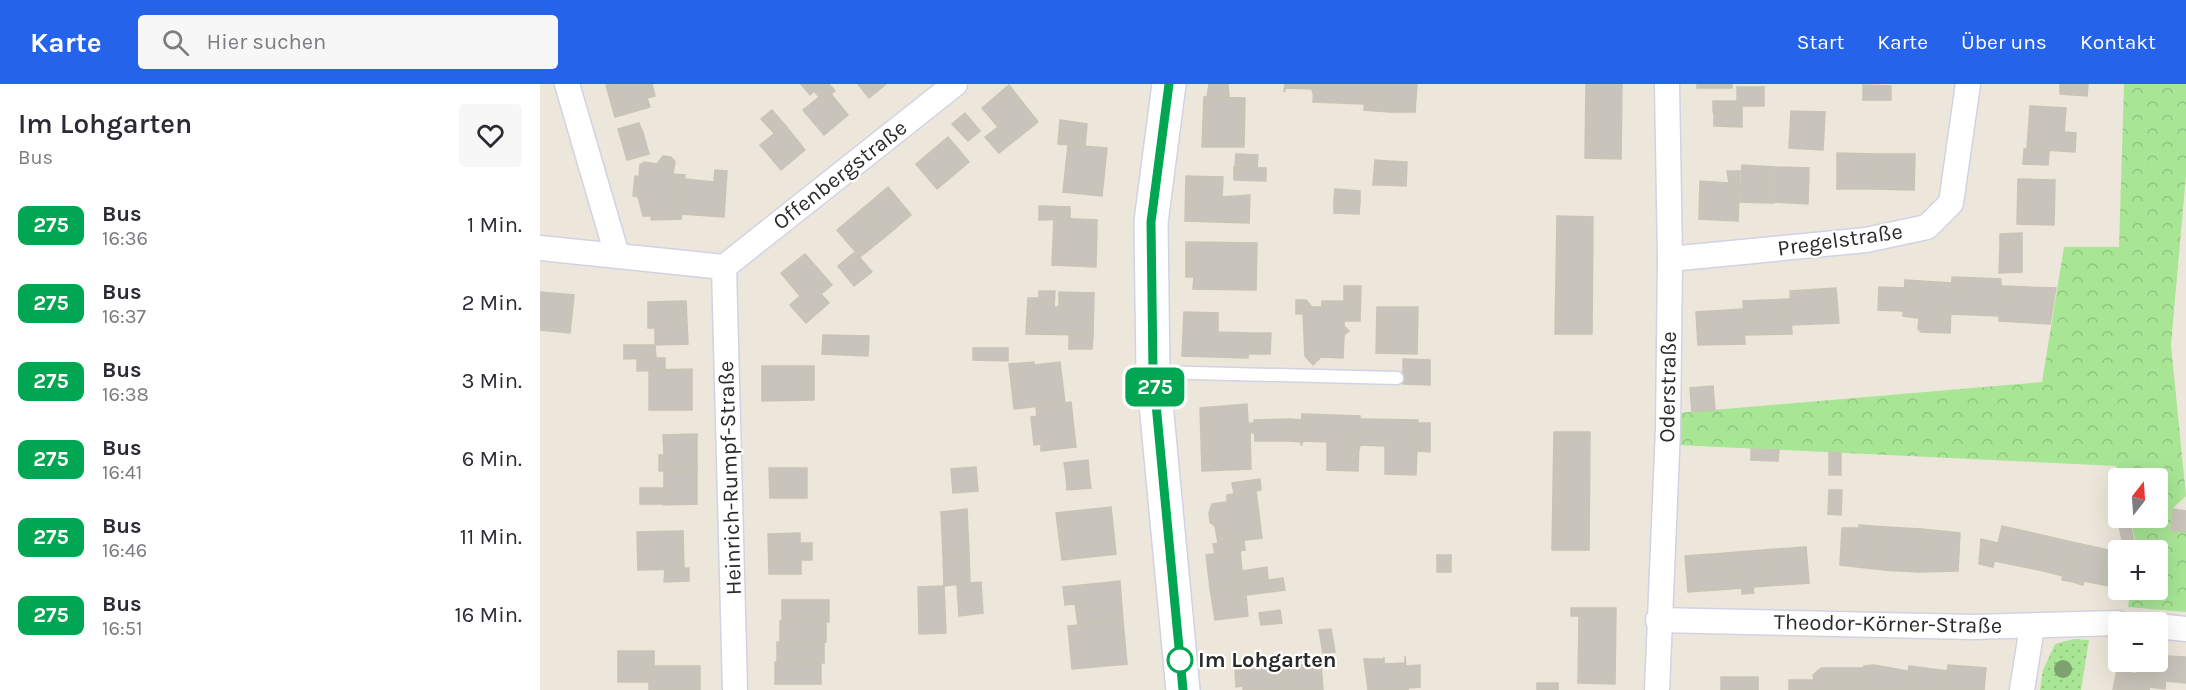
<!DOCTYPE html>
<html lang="de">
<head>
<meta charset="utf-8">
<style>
	:root { --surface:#fff; --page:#f7f7f7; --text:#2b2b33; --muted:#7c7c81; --accent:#2563eb }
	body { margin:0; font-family:Karla,sans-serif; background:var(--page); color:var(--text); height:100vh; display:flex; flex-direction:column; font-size:22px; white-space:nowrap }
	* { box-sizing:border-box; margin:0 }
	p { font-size:20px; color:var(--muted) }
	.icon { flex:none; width:33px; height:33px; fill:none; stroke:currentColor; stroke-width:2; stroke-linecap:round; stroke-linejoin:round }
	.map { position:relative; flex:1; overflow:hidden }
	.sheet { display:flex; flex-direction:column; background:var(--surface); width:540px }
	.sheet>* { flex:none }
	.badge { padding:0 12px; border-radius:9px; font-size:21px; line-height:39px }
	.needle { width:39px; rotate:17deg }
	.tools { position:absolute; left:1568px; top:384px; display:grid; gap:12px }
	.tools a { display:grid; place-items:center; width:60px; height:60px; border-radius:6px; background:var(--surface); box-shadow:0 6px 24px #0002; font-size:30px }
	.map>.badge { position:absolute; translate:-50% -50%; box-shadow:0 0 0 3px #fff }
	.round { display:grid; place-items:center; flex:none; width:63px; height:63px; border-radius:6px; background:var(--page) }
	.head { display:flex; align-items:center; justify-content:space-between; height:102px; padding:0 18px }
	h1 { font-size:28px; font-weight:600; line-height:45px }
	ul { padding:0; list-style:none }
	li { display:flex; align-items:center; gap:18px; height:78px; padding:0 18px }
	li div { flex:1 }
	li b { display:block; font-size:22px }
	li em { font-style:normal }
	li .badge { min-width:66px; font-weight:700; text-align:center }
	header { display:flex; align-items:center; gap:36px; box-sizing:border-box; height:84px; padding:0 30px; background:var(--accent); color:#fff }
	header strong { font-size:28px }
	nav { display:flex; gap:33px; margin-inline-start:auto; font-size:21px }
	.search { width:420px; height:54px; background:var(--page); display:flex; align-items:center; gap:15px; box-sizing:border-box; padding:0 21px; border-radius:6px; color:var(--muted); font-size:22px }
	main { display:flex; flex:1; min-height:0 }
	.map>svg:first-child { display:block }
	.grass { fill:url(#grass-dots) }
	.park { fill:url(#park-crowns) }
	.building { fill:#c8c4bb; stroke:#c8c4b5; stroke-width:1.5 }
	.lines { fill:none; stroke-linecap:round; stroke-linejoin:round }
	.lane-casing { stroke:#d1d2e4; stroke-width:15 }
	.street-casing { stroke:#d1d2e4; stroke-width:27 }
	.secondary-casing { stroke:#d1d2e4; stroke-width:36 }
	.lane { stroke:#fff; stroke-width:12 }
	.street { stroke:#fff; stroke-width:24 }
	.secondary { stroke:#fff; stroke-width:33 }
	.tree { fill:#7ca26f }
	.line-casing { stroke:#fff; stroke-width:14 }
	.line { stroke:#00a651; stroke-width:9 }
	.stop-dot { fill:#fff; stroke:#00a651; stroke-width:3 }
	.labels { text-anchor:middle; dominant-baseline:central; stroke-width:4.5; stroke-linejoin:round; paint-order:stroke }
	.street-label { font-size:22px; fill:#2a2a2a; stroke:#fff }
	.stop-label { font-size:22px; font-weight:bold; fill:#2a2a2a; stroke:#fff; text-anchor:start }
</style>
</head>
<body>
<header>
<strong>Karte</strong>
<div class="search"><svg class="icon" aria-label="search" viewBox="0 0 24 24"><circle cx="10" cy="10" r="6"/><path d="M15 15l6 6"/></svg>Hier suchen</div>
<nav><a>Start</a><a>Karte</a><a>Über uns</a><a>Kontakt</a></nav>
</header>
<main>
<section class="sheet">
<div class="head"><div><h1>Im Lohgarten</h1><p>Bus</p></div><a class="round"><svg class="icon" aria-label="heart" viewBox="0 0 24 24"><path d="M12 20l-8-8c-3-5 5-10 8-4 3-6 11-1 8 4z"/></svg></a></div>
<ul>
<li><span class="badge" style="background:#00a651;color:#fff">275</span><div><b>Bus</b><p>16:36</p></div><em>1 Min.</em></li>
<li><span class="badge" style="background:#00a651;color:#fff">275</span><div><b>Bus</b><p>16:37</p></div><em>2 Min.</em></li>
<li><span class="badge" style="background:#00a651;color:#fff">275</span><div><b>Bus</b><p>16:38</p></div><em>3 Min.</em></li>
<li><span class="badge" style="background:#00a651;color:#fff">275</span><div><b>Bus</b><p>16:41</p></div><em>6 Min.</em></li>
<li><span class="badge" style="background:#00a651;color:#fff">275</span><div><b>Bus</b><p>16:46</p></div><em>11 Min.</em></li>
<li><span class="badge" style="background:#00a651;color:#fff">275</span><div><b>Bus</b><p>16:51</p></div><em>16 Min.</em></li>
</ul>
</section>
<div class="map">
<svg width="1646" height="606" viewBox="0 0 1646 606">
	<defs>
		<pattern id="grass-dots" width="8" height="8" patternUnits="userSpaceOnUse" patternTransform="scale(1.5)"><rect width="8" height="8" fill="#a8e696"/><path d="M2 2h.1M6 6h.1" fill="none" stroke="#91c581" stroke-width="1.8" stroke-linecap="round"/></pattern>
		<pattern id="park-crowns" width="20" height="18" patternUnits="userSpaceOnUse" patternTransform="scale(1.5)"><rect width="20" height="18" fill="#a8e696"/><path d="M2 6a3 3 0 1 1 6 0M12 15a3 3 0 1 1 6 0" fill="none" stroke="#91c581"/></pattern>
	</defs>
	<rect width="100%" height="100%" fill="#ede7db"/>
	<!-- grass -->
	<polygon class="grass" points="1534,555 1549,556 1541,606 1500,606 1503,586 1515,560"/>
	<!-- park -->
	<polygon class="park" points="1584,0 1646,0 1646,91 1631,261 1646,412 1633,424 1630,445 1646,447 1646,528 1588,523 1591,506 1617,506 1617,466 1598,466 1590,434 1617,434 1617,394 1580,394 1576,382 1137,361 1138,329 1502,298 1524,163 1579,163"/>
	<!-- building -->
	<g class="building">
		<polygon points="103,0 112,0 115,12 107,14 110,23 75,33 66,1"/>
		<polygon points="261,0 289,0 295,7 291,10 308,31 284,51 263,26 279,13 274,7 270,11"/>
		<polygon points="318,0 346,0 329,14"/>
		<polygon points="669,0 688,0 689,14 667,13"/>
		<polygon points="745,0 774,0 773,10 772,5 746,4 744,8"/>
		<polygon points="774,0 799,0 799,19 773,18"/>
		<polygon points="799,0 825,0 824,20 799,19"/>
		<polygon points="825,0 850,0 849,28 824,26"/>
		<polygon points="850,0 877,0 875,28 849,28"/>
		<polygon points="1046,0 1082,0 1081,75 1045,74"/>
		<rect x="1157" y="0" width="35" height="4"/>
		<polygon points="1520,0 1548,0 1547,12 1520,10"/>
		<polygon points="469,1 498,38 459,69 445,53 458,43 442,24"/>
		<polygon points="1323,1 1351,2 1351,16 1323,16"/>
		<rect x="1197" y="3" width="27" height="19"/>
		<polygon points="664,13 705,14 704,63 662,63"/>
		<polygon points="1173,17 1197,17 1197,22 1202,22 1202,30 1173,28"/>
		<polygon points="1490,22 1526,24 1524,48 1536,49 1535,68 1487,65"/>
		<polygon points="232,26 245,41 234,49 221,35"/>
		<polygon points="1251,27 1285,28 1283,66 1249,64"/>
		<polygon points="425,29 440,47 428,57 412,40"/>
		<polygon points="1174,29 1202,30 1202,43 1174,42"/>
		<polygon points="520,36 547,40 545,62 518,60"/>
		<polygon points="99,39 103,49 81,55 78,45"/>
		<polygon points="245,41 265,66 241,86 220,61"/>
		<polygon points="103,49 109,70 87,76 81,55"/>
		<polygon points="408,53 429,78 397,105 376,80"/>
		<polygon points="528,61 567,64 562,112 523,108"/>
		<polygon points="1484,65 1509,67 1508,81 1483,80"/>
		<polygon points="1297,69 1336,70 1336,105 1297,105"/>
		<polygon points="696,70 718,71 717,83 695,82"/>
		<polygon points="1336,70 1375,70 1374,106 1336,105"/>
		<polygon points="123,72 131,73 135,78 133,90 145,91 141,135 111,136 112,132 103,132 98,113 93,112 95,92 99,93 100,81 104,78 117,80"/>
		<polygon points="835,76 847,77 846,101 833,101"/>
		<polygon points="847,77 867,78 866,102 846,101"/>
		<polygon points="1202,81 1234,83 1234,119 1200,118"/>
		<polygon points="694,83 726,84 726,97 694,96"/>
		<polygon points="1235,83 1269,84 1268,120 1235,118"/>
		<polygon points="175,86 187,87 184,133 142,130 145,95 174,98"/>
		<polygon points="1187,87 1200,87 1198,137 1159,135 1160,97 1189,99"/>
		<polygon points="646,92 683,93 682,113 710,111 709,139 645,137"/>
		<polygon points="1478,95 1515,96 1514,141 1477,140"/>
		<polygon points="348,103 371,131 345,153 322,125"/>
		<polygon points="795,105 820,107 820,118 794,116"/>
		<polygon points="794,116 820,118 819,130 794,129"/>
		<polygon points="499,122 530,123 530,135 499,136"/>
		<polygon points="322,125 345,153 320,173 297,146"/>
		<polygon points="1017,132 1053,133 1052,250 1015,250"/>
		<polygon points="514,134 557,136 556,183 512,181"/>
		<polygon points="1482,149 1482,163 1460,163 1460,150"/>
		<polygon points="646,158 717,159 716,206 653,205 654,193 646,193"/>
		<polygon points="1460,163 1482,163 1482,188 1459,189"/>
		<polygon points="315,168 332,188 314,202 298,182"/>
		<polygon points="265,170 292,201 281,210 289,219 266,239 250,221 260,212 241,189"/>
		<polygon points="1412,193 1461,195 1460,232 1411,230"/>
		<polygon points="1365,196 1412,199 1410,249 1381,248 1378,245 1379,234 1363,232"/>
		<polygon points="804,202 821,202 820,237 804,237"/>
		<polygon points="1461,202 1516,204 1510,240 1459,237"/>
		<polygon points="1339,203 1364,204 1363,227 1338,226"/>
		<polygon points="1296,204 1299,239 1251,241 1250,207"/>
		<polygon points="499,207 515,207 514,223 519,223 519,208 554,209 553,251 486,250 488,214 499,214"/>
		<polygon points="0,208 34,211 30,249 0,246"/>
		<polygon points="1250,215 1252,250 1205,251 1203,217"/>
		<polygon points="756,216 766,216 772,223 782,223 782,217 805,217 804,242 809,247 804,251 803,274 781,273 773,281 765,272 763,230 756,230"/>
		<polygon points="146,217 148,260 115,261 115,244 108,244 108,218"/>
		<polygon points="837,223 878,223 877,270 836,269"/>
		<polygon points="1203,225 1205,260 1158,261 1156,228"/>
		<polygon points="644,228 678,229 678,248 708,249 708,274 642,272"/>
		<polygon points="708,249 731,249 730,270 708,270"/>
		<polygon points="283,251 329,252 328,272 282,270"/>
		<polygon points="529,251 553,252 552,265 529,265"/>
		<polygon points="84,261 115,261 116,274 84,275"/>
		<polygon points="433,264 468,264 468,277 433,276"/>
		<polygon points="116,274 125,274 125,286 97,287 97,275"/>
		<polygon points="863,275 890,276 890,301 863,300"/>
		<polygon points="494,278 494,281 520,278 525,319 474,325 469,280"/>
		<polygon points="222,282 274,282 274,316 222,317"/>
		<polygon points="152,285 152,326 109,326 109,286"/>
		<polygon points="1173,302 1175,326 1152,328 1150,304"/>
		<polygon points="531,318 536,363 501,367 501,360 494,361 491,333 497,332 496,323"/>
		<polygon points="707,320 708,339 715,339 715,349 710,349 711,385 662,387 660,324"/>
		<polygon points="762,330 820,332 818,387 787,386 787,358 763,357 761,362"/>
		<polygon points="750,335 762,336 761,358 750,357"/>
		<polygon points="750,335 750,357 715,357 714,336"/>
		<polygon points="820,335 878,336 876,391 845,390 845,362 820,361 819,366"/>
		<polygon points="878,339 890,339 890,368 877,367"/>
		<polygon points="1014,348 1050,348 1049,466 1012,466"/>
		<polygon points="157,350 157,386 119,387 119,371 124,371 123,351"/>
		<polygon points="1211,365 1239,366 1238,377 1211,376"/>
		<polygon points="1289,368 1301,369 1301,391 1289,391"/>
		<polygon points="548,376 549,389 526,391 524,379"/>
		<polygon points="436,383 438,407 413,409 411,385"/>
		<polygon points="229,384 267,384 267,414 230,414"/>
		<polygon points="157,386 157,420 124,421 124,387"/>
		<polygon points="549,389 551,404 527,406 526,391"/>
		<polygon points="720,395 721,406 716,407 722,454 678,459 675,442 670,438 669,429 672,420 687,418 687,411 694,410 692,399"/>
		<rect x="100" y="404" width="24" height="16"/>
		<polygon points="1289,406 1302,406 1301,431 1288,430"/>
		<polygon points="571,423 576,470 522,476 516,429"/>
		<polygon points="427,425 429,470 403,471 401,428"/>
		<polygon points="1633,425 1646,427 1646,448 1631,446"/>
		<polygon points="1589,435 1594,457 1583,460 1578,437"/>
		<polygon points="1319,441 1346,443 1344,486 1300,481 1302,444 1319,444"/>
		<polygon points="1462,442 1506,452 1499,486 1454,477"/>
		<polygon points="1346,443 1381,445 1379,488 1344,486"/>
		<polygon points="1381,445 1420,449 1418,487 1379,488"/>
		<polygon points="143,447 144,485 98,486 97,448"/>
		<polygon points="260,449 260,459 272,459 272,476 261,476 261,490 229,490 228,450"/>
		<polygon points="1506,452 1541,460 1533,498 1522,496 1523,492 1499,486"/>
		<polygon points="1441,455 1458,459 1453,483 1439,480"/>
		<polygon points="704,456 705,466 675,470 673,460"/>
		<polygon points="1541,460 1578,468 1574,503 1544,497 1543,501 1533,498"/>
		<polygon points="1266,463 1269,499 1226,502 1223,466"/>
		<polygon points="700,466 702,487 727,483 728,496 670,504 666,471"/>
		<polygon points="1223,466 1226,502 1213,503 1214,509 1202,510 1202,504 1189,505 1186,469"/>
		<polygon points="1186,469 1189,505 1148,508 1145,472"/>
		<polygon points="429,470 430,499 404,502 403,471"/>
		<rect x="897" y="471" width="14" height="17"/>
		<polygon points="149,484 149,497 124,498 125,485"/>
		<polygon points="743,494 745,506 706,511 708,532 675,536 670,504"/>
		<polygon points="580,497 583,537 538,541 535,520 525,521 523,503"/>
		<polygon points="441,498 443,529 419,532 417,500"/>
		<polygon points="404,502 406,549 379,550 378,503"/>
		<polygon points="242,516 289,516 289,538 242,537"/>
		<polygon points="1031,524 1076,524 1075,600 1038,599 1039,532 1031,532"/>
		<polygon points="740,526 742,539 721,541 719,529"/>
		<polygon points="240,537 286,538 286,558 240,558"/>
		<polygon points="583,537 587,580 532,585 528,542"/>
		<polygon points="791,545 795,568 783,569 779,546"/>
		<polygon points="237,558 284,558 284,579 237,578"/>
		<polygon points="78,567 114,567 114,583 109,582 109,598 78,598"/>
		<polygon points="1617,571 1627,572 1625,605 1610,603 1612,593 1596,590 1597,578 1617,578"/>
		<polygon points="865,572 868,606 828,606 824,575 843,575 844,573 844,580 865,579"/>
		<polygon points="1627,572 1646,573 1646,599 1625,597"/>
		<polygon points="235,578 281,579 281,600 235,600"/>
		<polygon points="781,580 783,606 744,606 742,582"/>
		<polygon points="880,581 880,603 868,604 866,582"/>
		<polygon points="1334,581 1368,587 1366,606 1321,606 1324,582"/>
		<polygon points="1408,581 1446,584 1444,606 1405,606"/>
		<rect x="109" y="582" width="51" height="24"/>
		<polygon points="742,582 744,606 703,606 703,602 696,603 695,586"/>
		<polygon points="1369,582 1407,587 1405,606 1366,606"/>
		<polygon points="1281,584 1289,584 1289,606 1249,606 1249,596 1274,596 1273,591"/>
		<rect x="1289" y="584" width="14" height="22"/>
		<polygon points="1303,584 1324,584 1321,606 1303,606"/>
		<polygon points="1577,586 1612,593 1609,606 1573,606"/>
		<rect x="1181" y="593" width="37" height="13"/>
		<rect x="997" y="599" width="21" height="7"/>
	</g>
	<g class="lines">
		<defs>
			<polyline id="lane" points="614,288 857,294"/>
			<g id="street">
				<polyline points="27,0 77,171"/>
				<polyline points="0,164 184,183"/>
				<polyline points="1130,175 1326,156 1387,143 1411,119 1428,0"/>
				<polyline points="184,183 195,606"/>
				<polyline points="184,183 415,0"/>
				<polyline points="1118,536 1433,543 1578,539"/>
				<polyline points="1617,542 1646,545"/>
				<polyline points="1117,606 1128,345 1130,175 1127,0"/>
				<polyline points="1482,606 1492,543"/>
			</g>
			<polyline id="secondary" points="629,0 611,138 613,288 643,606"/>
		</defs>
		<!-- lane casing -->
		<use href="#lane" class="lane-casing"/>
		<!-- street casing -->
		<use href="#street" class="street-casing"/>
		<!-- secondary casing -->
		<use href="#secondary" class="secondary-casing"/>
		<!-- lane -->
		<use href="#lane" class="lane"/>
		<!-- street -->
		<use href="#street" class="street"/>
		<!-- secondary -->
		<use href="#secondary" class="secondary"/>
	</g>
	<!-- trees -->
	<circle class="tree" cx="1523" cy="585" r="9"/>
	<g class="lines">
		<defs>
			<polyline id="line" points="629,0 611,138 613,288 643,606"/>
		</defs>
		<!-- line casing -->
		<use href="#line" class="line-casing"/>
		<!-- line -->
		<use href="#line" class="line"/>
	</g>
	<!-- markers -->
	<circle class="stop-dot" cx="640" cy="576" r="12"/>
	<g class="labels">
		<!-- street labels -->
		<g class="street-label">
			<text transform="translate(300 91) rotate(-38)">Offenbergstraße</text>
			<text transform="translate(1300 156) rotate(-8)">Pregelstraße</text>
			<text transform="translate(1128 303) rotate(-89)">Oderstraße</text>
			<text transform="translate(190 394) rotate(-92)">Heinrich-Rumpf-Straße</text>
			<text transform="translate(1348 540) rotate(1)">Theodor-Körner-Straße</text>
		</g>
		<!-- stop labels -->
		<g class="stop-label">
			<text x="658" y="576">Im Lohgarten</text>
		</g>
	</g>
</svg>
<div class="tools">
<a><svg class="needle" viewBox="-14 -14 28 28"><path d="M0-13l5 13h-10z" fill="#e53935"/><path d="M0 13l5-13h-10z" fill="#7c7c81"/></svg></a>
<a>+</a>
<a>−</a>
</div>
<b class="badge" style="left:615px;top:303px;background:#00a651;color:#fff">275</b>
</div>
</main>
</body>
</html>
